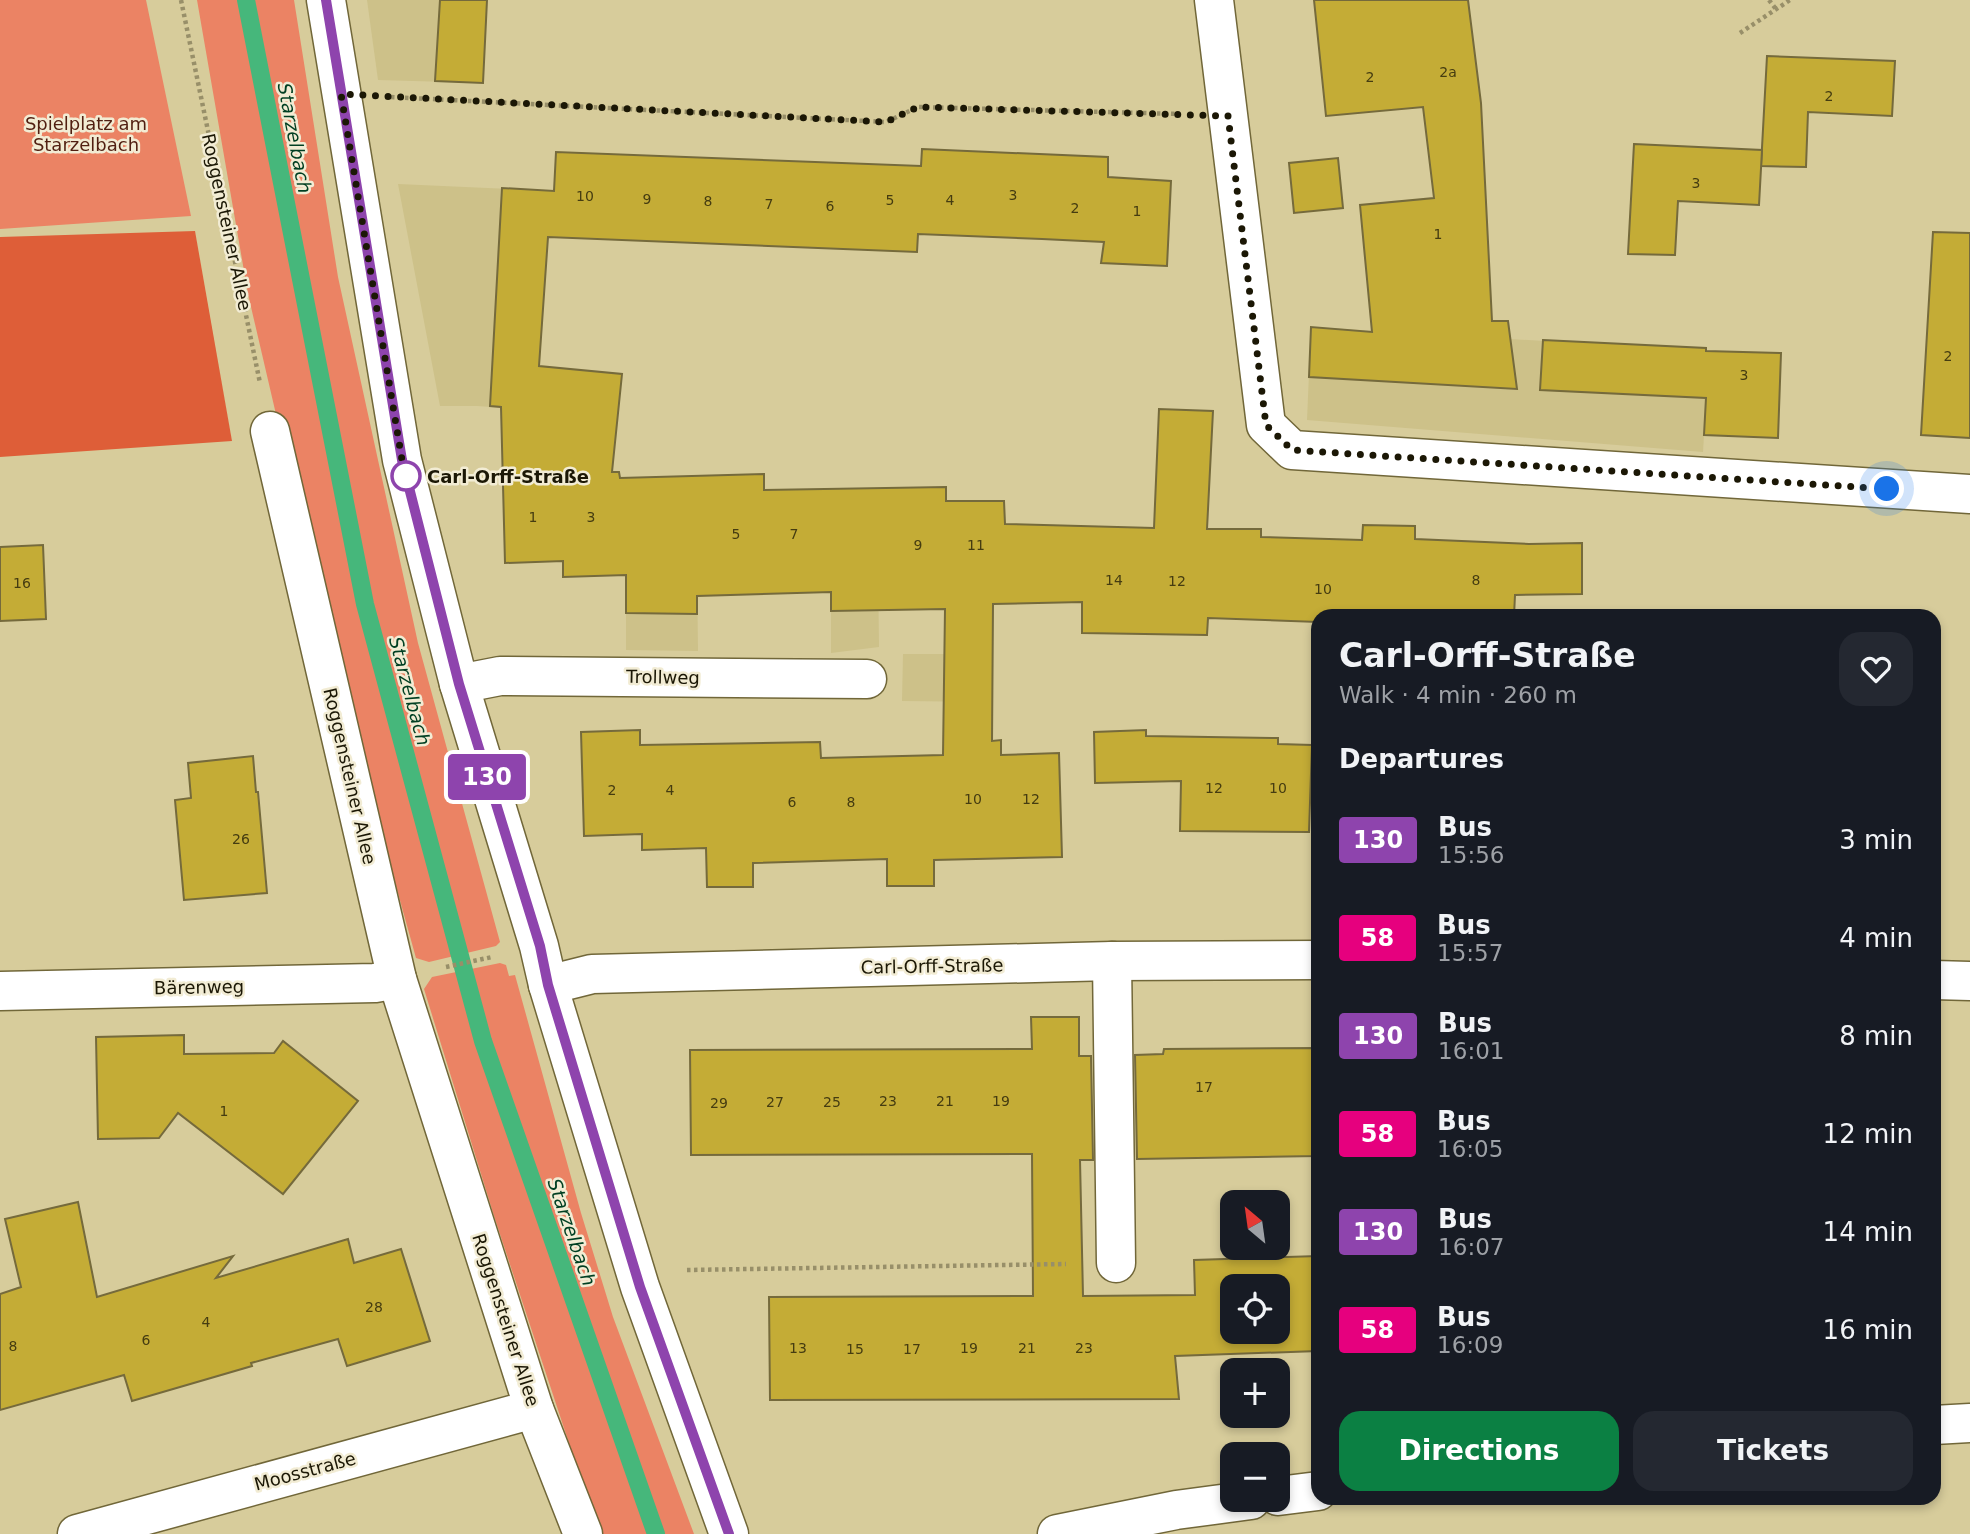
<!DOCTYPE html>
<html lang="en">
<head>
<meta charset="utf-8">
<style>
	:root { --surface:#171b24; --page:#242831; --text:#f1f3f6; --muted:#9ea1a6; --accent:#0b8043 }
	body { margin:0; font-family:"DejaVu Sans",sans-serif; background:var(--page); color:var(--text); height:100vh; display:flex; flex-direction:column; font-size:26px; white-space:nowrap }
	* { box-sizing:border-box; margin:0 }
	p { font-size:23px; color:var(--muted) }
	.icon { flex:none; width:38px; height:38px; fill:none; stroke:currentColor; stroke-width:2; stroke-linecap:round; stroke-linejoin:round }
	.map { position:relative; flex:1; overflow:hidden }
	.details { position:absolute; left:1311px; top:609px; width:630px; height:896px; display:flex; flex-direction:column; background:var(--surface); border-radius:21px; box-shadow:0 4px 10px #0003 }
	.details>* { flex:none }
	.badge { padding:0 14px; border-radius:5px; font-size:24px; line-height:46px }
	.needle { width:46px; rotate:331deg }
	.buttons { position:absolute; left:1220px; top:1190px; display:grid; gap:14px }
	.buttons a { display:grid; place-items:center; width:70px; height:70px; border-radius:14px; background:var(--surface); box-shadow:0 4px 10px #0003; font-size:35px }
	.you { position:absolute; width:35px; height:35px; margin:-18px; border:5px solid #fff; border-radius:50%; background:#1a73e8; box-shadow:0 0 0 10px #1a73e833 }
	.map>.badge { position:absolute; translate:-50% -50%; box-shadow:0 0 0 4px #fff }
	h2 { padding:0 28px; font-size:26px; line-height:63px }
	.round { display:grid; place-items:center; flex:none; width:74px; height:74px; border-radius:21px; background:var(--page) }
	.overview { display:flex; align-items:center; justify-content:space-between; height:119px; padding:0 28px }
	h1 { font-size:33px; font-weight:700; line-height:52px }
	.action { display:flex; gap:14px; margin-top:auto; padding:14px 28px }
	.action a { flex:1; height:80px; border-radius:21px; background:var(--accent); color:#fff; font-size:28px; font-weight:700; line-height:80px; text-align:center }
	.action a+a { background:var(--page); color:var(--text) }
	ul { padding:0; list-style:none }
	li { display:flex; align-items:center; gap:21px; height:98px; padding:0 28px }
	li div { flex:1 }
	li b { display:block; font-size:26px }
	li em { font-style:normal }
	li .badge { min-width:77px; font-weight:700; text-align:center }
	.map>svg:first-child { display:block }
	.built { fill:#cdc189 }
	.green { fill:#eb8364 }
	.forest { fill:#de5e38 }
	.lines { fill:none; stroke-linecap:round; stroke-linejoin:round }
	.stream { stroke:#46b77b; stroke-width:18 }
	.building { fill:#c4ac36; stroke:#756a3c; stroke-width:2; fill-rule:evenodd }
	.minor-casing { stroke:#716739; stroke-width:41 }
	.path { stroke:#988f69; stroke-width:4.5; stroke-dasharray:3.5 3.5; stroke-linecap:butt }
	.minor { stroke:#fff; stroke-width:38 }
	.line-casing { stroke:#fff; stroke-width:16 }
	.line { stroke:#8e44ad; stroke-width:10 }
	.walk { stroke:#1b1705; stroke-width:7; stroke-dasharray:0 12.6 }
	.stop-dot { fill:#fff; stroke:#8e44ad; stroke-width:3.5 }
	.labels { text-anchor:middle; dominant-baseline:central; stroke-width:5; stroke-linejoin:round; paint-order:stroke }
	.number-label { font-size:14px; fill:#453c11 }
	.park-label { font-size:18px; fill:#511f11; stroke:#f2ecd4 }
	.street-label { font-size:18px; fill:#1b1705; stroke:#f2ecd4 }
	.stop-label { font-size:18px; font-weight:bold; fill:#1b1705; stroke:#f2ecd4; text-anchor:start }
	.water-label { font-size:19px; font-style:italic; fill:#003f22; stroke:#f2ecd4 }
</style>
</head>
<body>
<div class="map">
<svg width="1970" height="1534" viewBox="0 0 1970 1534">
	<rect width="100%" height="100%" fill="#d7cc9b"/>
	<!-- built -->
	<g class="built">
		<polygon points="367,0 487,0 483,83 378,80"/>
		<polygon points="398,184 551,191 537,410 477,406 440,406"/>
		<polygon points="1311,327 1709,351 1703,452 1307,420"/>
		<polygon points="831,563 878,563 879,647 831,653"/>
		<polygon points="626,566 697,566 698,651 626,650"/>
		<polygon points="903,654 991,654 991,702 902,701"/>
	</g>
	<!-- green -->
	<g class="green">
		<polygon points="0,0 146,0 191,216 0,229"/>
		<polygon points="197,0 294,0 338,277 418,643 500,942 496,946 429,962 416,958 332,655 248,294"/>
		<polygon points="500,963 506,965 509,976 515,975 581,1213 613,1317 694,1534 599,1534 494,1216 424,989 432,977"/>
	</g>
	<!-- forest -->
	<polygon class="forest" points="195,231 232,441 0,457 0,237"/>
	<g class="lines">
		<!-- stream -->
		<polyline class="stream" points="246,0 365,604 483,1041 656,1534"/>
	</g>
	<!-- building -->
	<g class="building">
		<polygon points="440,0 487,0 483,83 435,81"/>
		<polygon points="1314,0 1468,0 1481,103 1492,321 1508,321 1517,389 1309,377 1311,327 1372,332 1360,205 1434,198 1423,107 1326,116"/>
		<polygon points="1767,56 1895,61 1892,116 1808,112 1806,167 1761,166"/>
		<polygon points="1634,144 1762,150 1759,205 1678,201 1675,255 1628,254"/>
		<polygon points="922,149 1108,157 1108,177 1171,181 1167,266 1101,263 1104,242 1042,239 918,234 917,252 548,237 539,366 622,374 612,472 619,472 620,478 764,474 764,490 946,487 946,501 1004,501 1005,524 1154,528 1159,409 1213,411 1207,529 1261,529 1261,537 1362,540 1363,525 1415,526 1415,539 1529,544 1582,543 1582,594 1515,595 1514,616 1318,616 1318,622 1208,618 1207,635 1082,633 1082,602 993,604 992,741 1001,740 1001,755 1059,753 1062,857 934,860 934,886 887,886 887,859 753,863 753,887 707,887 706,848 642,850 642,834 584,836 581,732 640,730 640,745 820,742 821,758 943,755 945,609 831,611 831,592 697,596 697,614 626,613 626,575 563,577 563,561 505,563 501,407 490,406 502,188 554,191 556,152 921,166"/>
		<polygon points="1338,158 1343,208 1294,213 1289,163"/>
		<polygon points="1933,232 1970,233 1970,438 1921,435"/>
		<polygon points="1543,340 1706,348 1706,351 1781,353 1778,438 1704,435 1706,398 1540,390"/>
		<polygon points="43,545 46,619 0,621 0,547"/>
		<polygon points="1146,730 1146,736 1278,738 1278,744 1312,745 1309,832 1180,831 1181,781 1095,783 1094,732"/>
		<polygon points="253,756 256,792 258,792 267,893 184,900 175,800 191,798 188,763"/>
		<path d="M1031 1017H1079V1056H1091L1093 1160H1080L1083 1296 1195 1295 1194 1260 1318 1256V1351L1175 1356 1179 1399 770 1400 769 1297 1033 1296 1032 1154 691 1155 690 1050 1032 1049ZM1232 1286H1278V1332H1232Z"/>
		<polygon points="184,1035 184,1054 274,1053 283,1041 358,1101 283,1194 178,1113 159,1138 98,1139 96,1037"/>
		<polygon points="1318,1048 1318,1156 1137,1159 1135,1055 1163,1054 1164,1049"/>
		<polygon points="78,1202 97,1297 233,1256 216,1278 348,1239 354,1263 401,1249 430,1341 347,1366 338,1339 251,1363 252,1366 132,1401 124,1375 0,1410 0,1294 21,1287 5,1219"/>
	</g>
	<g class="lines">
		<defs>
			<g id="minor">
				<polyline points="326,0 402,460 459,684 539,946 548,985 640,1287 729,1534"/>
				<polyline points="1214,0 1266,425 1292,450 1970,494"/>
				<polyline points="270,431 397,979 534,1409 583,1534"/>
				<polyline points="459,684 500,676 867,679"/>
				<polyline points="1112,961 1116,1263"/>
				<polyline points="1934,980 1970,981"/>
				<polyline points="548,985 592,974 1112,961 1318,960"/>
				<polyline points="0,991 375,983 397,979"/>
				<polyline points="1934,1425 1970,1423"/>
				<polyline points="1278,1496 1318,1491"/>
				<polyline points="77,1534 534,1409"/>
				<polyline points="1057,1534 1176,1510 1251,1500"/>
			</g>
		</defs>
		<!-- minor casing -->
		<use href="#minor" class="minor-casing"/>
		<!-- path -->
		<g class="path">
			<polyline points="181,0 260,383"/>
			<polyline points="1769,0 1776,9"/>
			<polyline points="1740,33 1790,0"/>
			<polyline points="391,97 886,122 918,107 1180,114"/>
			<polyline points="446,967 492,957"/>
			<polyline points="687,1270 1066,1264"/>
		</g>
		<!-- minor -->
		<use href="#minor" class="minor"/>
	</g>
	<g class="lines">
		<defs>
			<polyline id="line" points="326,0 402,460 459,684 540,946 548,985 640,1287 729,1534"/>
		</defs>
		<!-- line casing -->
		<use href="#line" class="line-casing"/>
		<!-- line -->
		<use href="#line" class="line"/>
		<!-- walk -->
		<polyline class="walk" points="406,476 409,485 402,460 341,94 886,122 918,107 1228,116 1266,425 1292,450 1887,489"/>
	</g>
	<!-- markers -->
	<circle class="stop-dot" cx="406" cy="476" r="14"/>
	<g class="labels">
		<!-- number labels -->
		<g class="number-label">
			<text x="1448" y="72">2a</text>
			<text x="1370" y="77">2</text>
			<text x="1829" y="96">2</text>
			<text x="1696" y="183">3</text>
			<text x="1013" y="195">3</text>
			<text x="585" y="196">10</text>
			<text x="647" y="199">9</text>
			<text x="890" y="200">5</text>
			<text x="950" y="200">4</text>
			<text x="708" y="201">8</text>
			<text x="769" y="204">7</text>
			<text x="830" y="206">6</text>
			<text x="1075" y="208">2</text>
			<text x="1137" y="211">1</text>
			<text x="1438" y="234">1</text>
			<text x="1948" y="356">2</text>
			<text x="1744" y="375">3</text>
			<text x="533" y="517">1</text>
			<text x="591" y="517">3</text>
			<text x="736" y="534">5</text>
			<text x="794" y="534">7</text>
			<text x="918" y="545">9</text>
			<text x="976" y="545">11</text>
			<text x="1114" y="580">14</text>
			<text x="1476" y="580">8</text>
			<text x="1177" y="581">12</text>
			<text x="22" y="583">16</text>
			<text x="1323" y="589">10</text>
			<text x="1214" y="788">12</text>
			<text x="1278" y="788">10</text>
			<text x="612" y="790">2</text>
			<text x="670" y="790">4</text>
			<text x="973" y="799">10</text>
			<text x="1031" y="799">12</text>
			<text x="792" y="802">6</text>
			<text x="851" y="802">8</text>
			<text x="241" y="839">26</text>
			<text x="1204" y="1087">17</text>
			<text x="888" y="1101">23</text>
			<text x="945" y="1101">21</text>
			<text x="1001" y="1101">19</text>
			<text x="775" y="1102">27</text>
			<text x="832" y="1102">25</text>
			<text x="719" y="1103">29</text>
			<text x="224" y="1111">1</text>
			<text x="374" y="1307">28</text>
			<text x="206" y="1322">4</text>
			<text x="146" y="1340">6</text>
			<text x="13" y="1346">8</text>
			<text x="798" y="1348">13</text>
			<text x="969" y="1348">19</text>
			<text x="1027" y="1348">21</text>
			<text x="1084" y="1348">23</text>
			<text x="855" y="1349">15</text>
			<text x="912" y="1349">17</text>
		</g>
		<!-- park labels -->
		<g class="park-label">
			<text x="86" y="123">Spielplatz am<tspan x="86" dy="21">Starzelbach</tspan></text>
		</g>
		<!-- street labels -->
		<g class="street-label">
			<text transform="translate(227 222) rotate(78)">Roggensteiner Allee</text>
			<text transform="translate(663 677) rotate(1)">Trollweg</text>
			<text transform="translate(350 776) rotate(77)">Roggensteiner Allee</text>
			<text transform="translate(932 966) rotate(-1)">Carl-Orff-Straße</text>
			<text transform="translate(199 987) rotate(-1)">Bärenweg</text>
			<text transform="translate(506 1320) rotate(72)">Roggensteiner Allee</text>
			<text transform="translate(305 1471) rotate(-15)">Moosstraße</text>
		</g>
		<!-- stop labels -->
		<g class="stop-label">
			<text x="427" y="476">Carl-Orff-Straße</text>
		</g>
		<!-- water labels -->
		<g class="water-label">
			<text transform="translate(295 138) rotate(79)">Starzelbach</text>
			<text transform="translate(410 691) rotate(75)">Starzelbach</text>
			<text transform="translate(572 1232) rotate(71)">Starzelbach</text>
		</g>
	</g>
</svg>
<div class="buttons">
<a><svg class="needle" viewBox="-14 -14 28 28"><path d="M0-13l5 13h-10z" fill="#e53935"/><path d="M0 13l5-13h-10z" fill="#9ea1a6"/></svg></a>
<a><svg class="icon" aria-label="locate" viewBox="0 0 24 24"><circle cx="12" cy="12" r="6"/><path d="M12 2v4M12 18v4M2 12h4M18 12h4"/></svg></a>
<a>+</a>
<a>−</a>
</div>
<div class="you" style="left:1887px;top:489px"></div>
<b class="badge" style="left:487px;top:777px;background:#8e44ad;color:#fff">130</b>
<section class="details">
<div class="overview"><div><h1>Carl-Orff-Straße</h1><p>Walk · 4 min · 260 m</p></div><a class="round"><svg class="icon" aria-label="heart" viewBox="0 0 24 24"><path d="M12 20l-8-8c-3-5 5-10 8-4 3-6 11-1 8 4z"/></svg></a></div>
<h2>Departures</h2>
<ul>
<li><span class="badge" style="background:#8e44ad;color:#fff">130</span><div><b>Bus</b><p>15:56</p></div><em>3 min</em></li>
<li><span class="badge" style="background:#e6007e;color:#fff">58</span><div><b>Bus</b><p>15:57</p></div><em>4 min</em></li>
<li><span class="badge" style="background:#8e44ad;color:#fff">130</span><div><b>Bus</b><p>16:01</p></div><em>8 min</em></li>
<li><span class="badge" style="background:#e6007e;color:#fff">58</span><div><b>Bus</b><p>16:05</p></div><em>12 min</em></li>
<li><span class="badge" style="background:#8e44ad;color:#fff">130</span><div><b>Bus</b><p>16:07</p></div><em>14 min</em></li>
<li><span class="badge" style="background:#e6007e;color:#fff">58</span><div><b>Bus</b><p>16:09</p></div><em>16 min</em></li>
</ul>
<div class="action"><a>Directions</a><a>Tickets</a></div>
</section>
</div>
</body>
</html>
